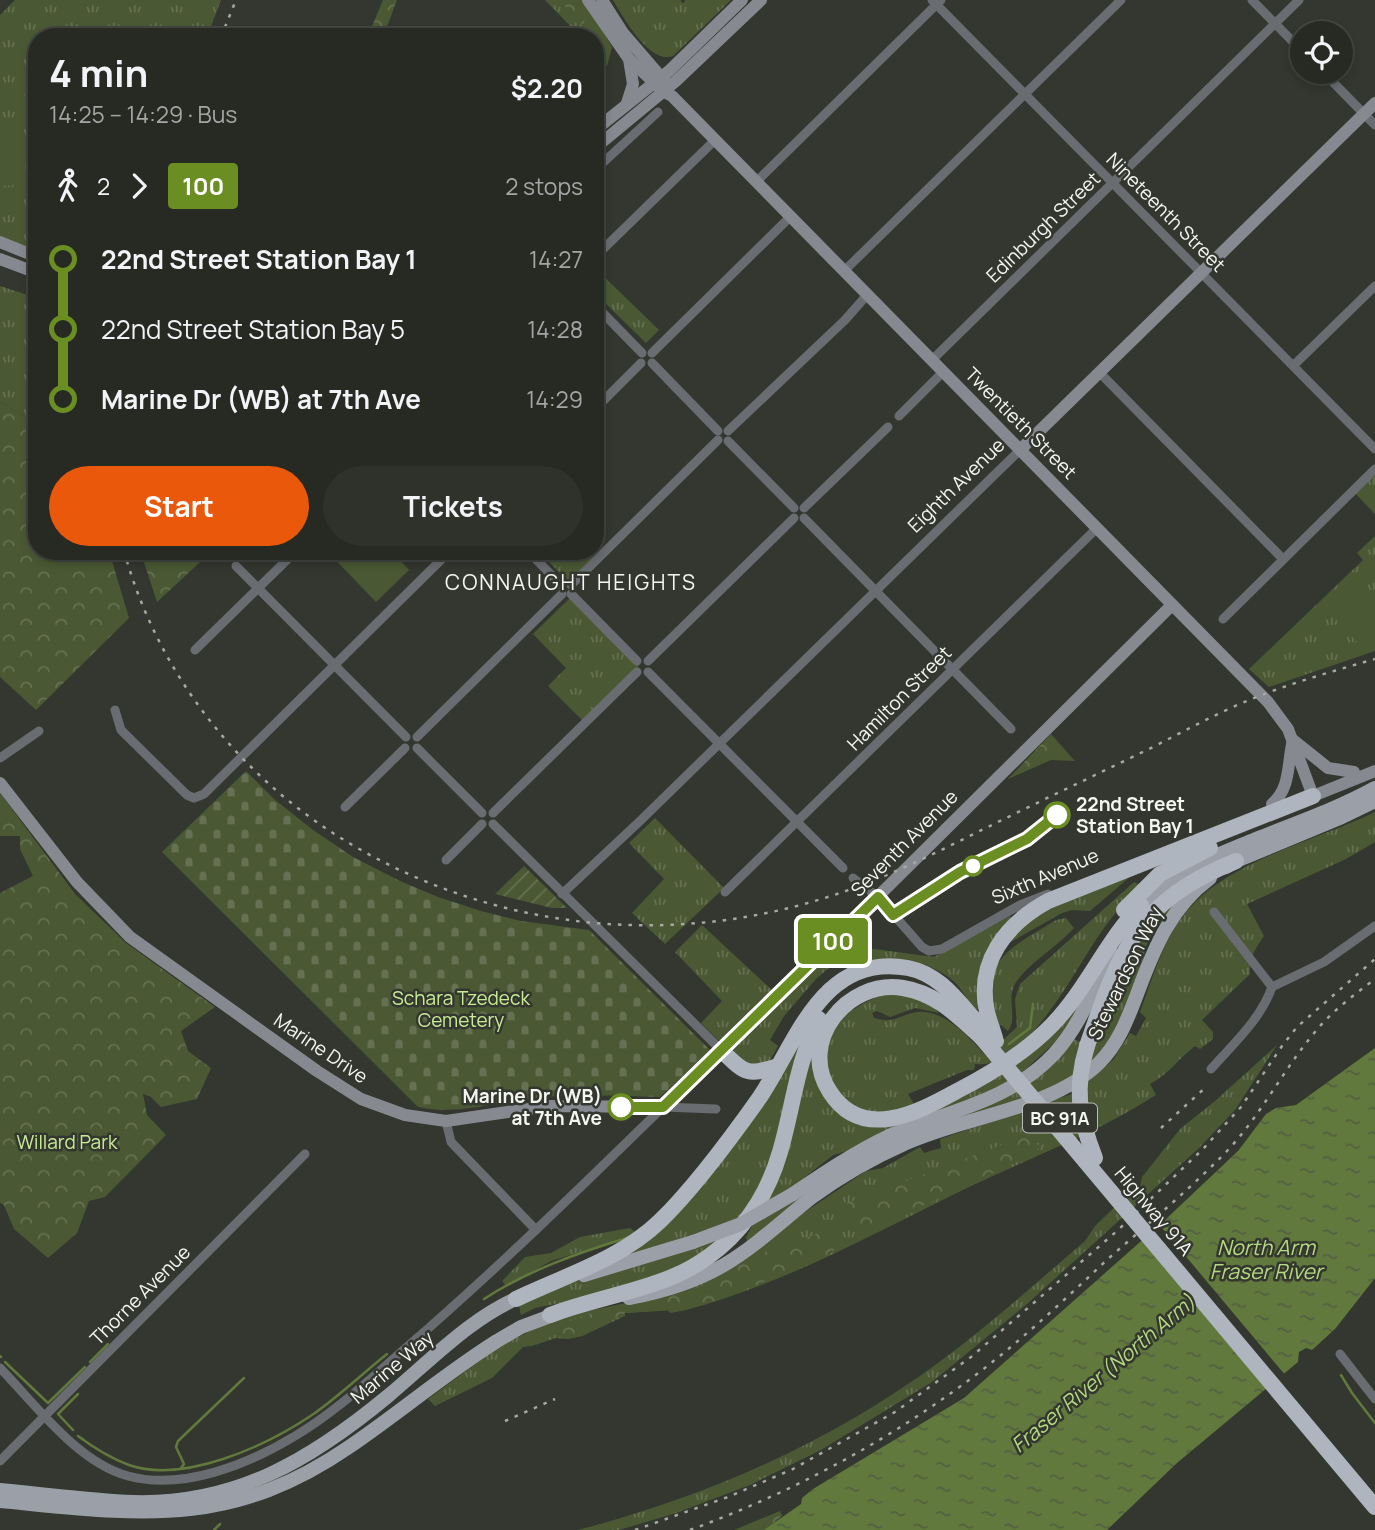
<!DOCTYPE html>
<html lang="en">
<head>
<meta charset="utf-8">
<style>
	:root { --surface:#272923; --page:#2f312b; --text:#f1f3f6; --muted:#a4a6a6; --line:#434541; --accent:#ea580c }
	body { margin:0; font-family:Manrope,sans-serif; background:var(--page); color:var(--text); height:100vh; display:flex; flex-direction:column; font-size:26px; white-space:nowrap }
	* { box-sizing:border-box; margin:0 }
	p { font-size:23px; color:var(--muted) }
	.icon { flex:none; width:38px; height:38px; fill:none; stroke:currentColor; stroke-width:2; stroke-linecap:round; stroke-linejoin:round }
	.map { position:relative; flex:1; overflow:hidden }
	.drawer { position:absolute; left:28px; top:28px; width:576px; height:532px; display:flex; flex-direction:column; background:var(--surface); border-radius:28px; box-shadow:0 4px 10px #0003,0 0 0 2px var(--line) }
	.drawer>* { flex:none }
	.badge { padding:0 14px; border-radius:5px; font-size:24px; line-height:46px }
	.tools { position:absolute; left:1290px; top:21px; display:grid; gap:14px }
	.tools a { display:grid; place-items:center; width:63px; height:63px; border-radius:50%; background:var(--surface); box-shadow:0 4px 10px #0003,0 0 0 2px var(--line); font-size:35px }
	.map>.badge { position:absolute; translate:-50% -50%; box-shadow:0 0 0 4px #fff }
	.legs { display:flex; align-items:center; gap:10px; height:77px; padding:0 21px; font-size:23px }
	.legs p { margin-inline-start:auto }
	.summary { display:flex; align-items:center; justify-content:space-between; height:119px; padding:0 21px }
	h1 { font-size:38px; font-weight:700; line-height:52px }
	.cta { display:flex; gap:14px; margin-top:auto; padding:14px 21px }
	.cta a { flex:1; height:80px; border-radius:42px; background:var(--accent); color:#fff; font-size:28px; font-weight:700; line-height:80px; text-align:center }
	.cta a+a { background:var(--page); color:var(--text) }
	ul { padding:0 21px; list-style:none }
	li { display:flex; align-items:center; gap:24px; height:70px; font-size:26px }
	li i { display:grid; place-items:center; width:10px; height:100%; margin:0 9px; background:currentColor }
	li i::after { content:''; width:18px; height:18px; margin:-9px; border:5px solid; border-radius:50%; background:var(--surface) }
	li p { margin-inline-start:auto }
	li:first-child i { background:linear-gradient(#0000 50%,currentColor 0) }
	li:last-child i { background:linear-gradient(currentColor 50%,#0000 0) }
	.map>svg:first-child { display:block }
	.grass { fill:url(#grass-tufts) }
	.forest { fill:url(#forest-crowns) }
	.cemetery { fill:url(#cemetery-stones) }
	.garden { fill:url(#garden-furrows) }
	.pitch { fill:#4a5934 }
	.water { fill:url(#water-ripples) }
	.pier { fill:#34372f }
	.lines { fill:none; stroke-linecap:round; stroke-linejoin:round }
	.stream { stroke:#61793c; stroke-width:2.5 }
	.street { stroke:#696c70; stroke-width:9 }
	.secondary { stroke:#868a90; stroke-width:12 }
	.primary { stroke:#9ba0a8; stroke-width:14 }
	.highway { stroke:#afb5be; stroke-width:16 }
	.rail { stroke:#a6a9a3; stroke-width:2.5; stroke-dasharray:3.5 7; stroke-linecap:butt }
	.primary-bridge { stroke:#9ba0a8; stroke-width:14 }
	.highway-bridge { stroke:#afb5be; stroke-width:16 }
	.line-1-casing { stroke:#fff; stroke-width:16 }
	.line-1 { stroke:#6b8e23; stroke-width:10 }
	.stop-1-dot { fill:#fff; stroke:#6b8e23; stroke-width:3.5 }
	.labels { text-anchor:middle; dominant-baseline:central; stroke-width:5; stroke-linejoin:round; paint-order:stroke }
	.shield { fill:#34372f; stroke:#babdb7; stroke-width:2 }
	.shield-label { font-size:18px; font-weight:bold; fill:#f3f6f1 }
	.street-label { font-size:19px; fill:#f3f6f1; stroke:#34372f }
	.stop-label { font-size:19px; font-weight:bold; fill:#f3f6f1; stroke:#34372f; text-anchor:start }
	.park-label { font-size:19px; fill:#c8ec93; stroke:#34372f }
	.neighbourhood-label { font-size:21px; letter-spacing:2px; fill:#f3f6f1; stroke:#34372f }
	.water-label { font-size:21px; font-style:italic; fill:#b5d980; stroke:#34372f }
</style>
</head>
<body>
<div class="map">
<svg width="1375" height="1530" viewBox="0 0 1375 1530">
	<defs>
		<pattern id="grass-tufts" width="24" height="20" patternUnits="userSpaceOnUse" patternTransform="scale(1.75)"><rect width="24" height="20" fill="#4a5934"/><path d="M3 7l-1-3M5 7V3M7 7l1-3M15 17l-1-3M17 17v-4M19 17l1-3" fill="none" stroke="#657152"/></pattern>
		<pattern id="forest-crowns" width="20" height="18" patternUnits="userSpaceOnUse" patternTransform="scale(1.75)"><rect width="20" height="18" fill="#4a5934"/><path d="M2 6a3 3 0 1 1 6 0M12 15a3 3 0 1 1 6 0" fill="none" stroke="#657152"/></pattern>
		<pattern id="cemetery-stones" width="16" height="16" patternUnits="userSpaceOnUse" patternTransform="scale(1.75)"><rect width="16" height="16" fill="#4a5934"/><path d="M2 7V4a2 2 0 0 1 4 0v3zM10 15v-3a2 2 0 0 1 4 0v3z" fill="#657152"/></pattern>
		<pattern id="garden-furrows" width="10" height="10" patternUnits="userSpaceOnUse" patternTransform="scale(1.75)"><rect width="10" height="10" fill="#4a5934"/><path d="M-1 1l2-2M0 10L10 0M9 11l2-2" fill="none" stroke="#657152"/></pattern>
		<pattern id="water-ripples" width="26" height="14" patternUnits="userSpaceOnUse" patternTransform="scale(1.75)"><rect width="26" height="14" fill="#61793c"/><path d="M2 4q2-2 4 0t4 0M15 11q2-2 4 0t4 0" fill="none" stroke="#545f43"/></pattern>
	</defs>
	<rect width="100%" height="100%" fill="#34372f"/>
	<!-- grass -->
	<g class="grass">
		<polygon points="15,0 221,0 207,37 37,37 37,251 0,237 0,15"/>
		<polygon points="545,0 585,0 612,47 607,66 595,52 595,37 581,37"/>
		<path d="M613 0H681V2L684 3 685 0H731L673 56C650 65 623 17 613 0Z"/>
		<polygon points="595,268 659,330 646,343 595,293"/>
		<polygon points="0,286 37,298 37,424 0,402"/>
		<polygon points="1375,469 1375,514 1353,491"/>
		<polygon points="1375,536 1375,651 1269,687 1249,669 1363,560 1357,553"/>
		<polygon points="538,551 594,551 596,554 568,581"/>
		<polygon points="570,598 639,666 583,721 548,686 566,668 533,634"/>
		<path d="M1375 812V842L1346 859 1247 904 1264 936C1256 947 1248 960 1250 974L1202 1020 1213 1032V1039L1200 1049 1195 1046C1178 1059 1169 1074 1150 1084L1156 1095C1097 1133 1032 1157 969 1187 876 1232 787 1283 686 1310L670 1313 668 1310 625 1313V1316L582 1336 567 1339 556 1338 532 1346 523 1347 492 1378 435 1406 428 1399 494 1350 539 1326 588 1311 673 1293 802 1214 866 1171 883 1168 920 1147 924 1153 941 1148 940 1139 1075 1093 1113 1060 1130 1033 1136 1036 1146 1018 1140 1012C1153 978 1163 939 1187 911 1228 861 1318 840 1375 812Z"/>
		<polygon points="655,818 724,888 665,944 632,913 664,879 629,843"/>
		<polygon points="1132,875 1090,911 1072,910 1062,913 1009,943 1013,933 1046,909"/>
		<path d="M1134 882 1138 884 1137 886C1123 903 1109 920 1097 938 1074 972 1024 1071 975 1064L974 1070H967L908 1094 915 1106C905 1108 894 1112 883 1113 848 1115 819 1078 826 1044 828 1036 839 1017 846 1012 849 1010 853 1010 856 1008 873 997 887 991 907 996 921 1000 930 1001 939 1013L915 1008 890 1017 877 1011 872 1013 874 1018C893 1023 895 1018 912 1013 941 1005 969 1037 986 1056L1017 1027 1015 999 1020 984Z"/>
		<path d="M1177 896 1180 900C1169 912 1155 927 1148 942 1144 950 1144 960 1141 968 1133 997 1116 1047 1090 1065 1037 1104 968 1113 909 1138 849 1162 799 1202 749 1242L747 1241 746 1237 772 1190 783 1163 812 1051 814 1050C813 1075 821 1095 840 1111 853 1123 874 1126 890 1124 929 1119 1003 1078 1032 1052 1054 1033 1068 1008 1086 986L1079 1007 1062 1036 1009 1084 982 1097 901 1126 851 1150 833 1155 790 1189 796 1197C825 1177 855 1156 888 1142 929 1124 974 1115 1014 1092 1037 1079 1056 1059 1074 1039L1092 1047C1116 988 1126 939 1177 896Z"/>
		<path d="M1010 916 1011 918C983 944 985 973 980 1008L975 1010C967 999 961 987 951 979 926 959 890 955 860 963L857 952 874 949 934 957Z"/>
		<path d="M1066 918 1074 928C1058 946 1026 965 1015 984 1006 1000 1018 1017 1008 1031L1001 1025 998 1027C977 960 1006 951 1056 920Z"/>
		<polygon points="702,925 773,991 723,1040 718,1040 701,1023 722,1001 675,952"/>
		<polygon points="836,947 851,947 854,956 830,967 816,979 784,1016 770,1040 778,1046 769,1062 747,1067 732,1049"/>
		<polygon points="805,1030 764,1184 727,1236 673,1271 581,1299 535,1308 521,1315 519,1306 521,1304 573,1282 683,1249 624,1256 640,1245"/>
		<path d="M1277 1045 1235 1110 1199 1148 1027 1304 932 1382 821 1450 750 1485 676 1513 619 1530H578C709 1496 833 1441 942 1360 992 1323 1038 1281 1085 1241L1095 1226 1133 1189 1139 1192 1142 1177 1180 1129 1215 1101Z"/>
		<polygon points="630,1228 638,1234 551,1261 506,1286 502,1281 525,1257 551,1253 580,1237"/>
	</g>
	<!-- forest -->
	<g class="forest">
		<polygon points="383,0 397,0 388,24 380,37 371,37 370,31"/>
		<polygon points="563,0 585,0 589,10 583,25 567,11"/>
		<polygon points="0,402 37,424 37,551 109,551 129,618 36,710 0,677"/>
		<polygon points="175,551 212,551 157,602 142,556"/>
		<polygon points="1051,734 1075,761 1051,760 1008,779"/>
		<polygon points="0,793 75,894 126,943 215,1007 181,1031 188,1051 211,1068 197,1099 161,1107 151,1097 143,1094 147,1115 166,1135 105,1197 89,1201 77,1233 48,1258 14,1229 4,1205 0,1203 0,893 33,876 20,849 20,836 0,836"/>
		<polygon points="1028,1135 1040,1147 1027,1157 858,1236 845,1208 847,1203"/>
		<polygon points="823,1231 830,1231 836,1246 833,1252 798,1269 704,1305 676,1310 625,1313 582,1336 567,1339 552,1331 561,1324 600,1310 684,1293 713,1281 743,1259 797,1242"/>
		<polygon points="780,1511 782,1516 766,1530 734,1530"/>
	</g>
	<!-- cemetery -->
	<path class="cemetery" d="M246 771 274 799 313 830 353 857 400 881 438 897 481 911 521 921 589 930 711 1051 660 1097C615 1096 570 1093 525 1099 487 1104 457 1115 418 1107L162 852Z"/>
	<!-- garden -->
	<polygon class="garden" points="524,866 567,908 552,908 495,894"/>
	<!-- pitch -->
	<g class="pitch">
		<polygon points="28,91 37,98 37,122 17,105"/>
		<path d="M0 139C20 144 30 161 24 180L15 185 0 186Z"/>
		<polygon points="327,551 391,551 409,570 376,602"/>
		<polygon points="1360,586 1375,602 1375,625 1357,642 1331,614"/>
	</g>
	<!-- water -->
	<polygon class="water" points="1375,1048 1375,1278 1335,1329 1312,1350 1306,1348 1299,1352 1298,1362 1177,1463 1107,1530 764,1530 801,1504 802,1498 813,1489 964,1398 1166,1219 1238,1151 1266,1114 1276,1108 1296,1105"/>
	<!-- pier -->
	<polygon class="pier" points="1157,1222 1286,1376 1269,1391 1139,1237"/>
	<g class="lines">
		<!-- stream -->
		<g class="stream">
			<polyline points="1009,1044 1030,1028 1033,1004"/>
			<path d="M484 1299C527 1271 577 1253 627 1238"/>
			<polyline points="0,1356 1,1357"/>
			<polyline points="5,1362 48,1403 85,1367"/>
			<polyline points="90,1362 108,1344"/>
			<polyline points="1341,1375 1352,1393 1375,1423"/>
			<polyline points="73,1430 58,1414 78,1394"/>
			<path d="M78 1436C94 1448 110 1458 129 1465 184 1484 266 1446 312 1415 338 1397 362 1374 387 1354"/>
			<polyline points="181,1468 184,1464 176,1447 178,1441 244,1378"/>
			<polyline points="214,1530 220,1524"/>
		</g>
		<!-- street -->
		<g class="street">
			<polyline points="932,0 1375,449"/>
			<polyline points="1252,0 1302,51"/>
			<polyline points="1323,72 1375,125"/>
			<polyline points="595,170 658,112"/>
			<polyline points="756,182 941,0"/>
			<polyline points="595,257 715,140"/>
			<polyline points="844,271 1121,0"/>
			<polyline points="595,305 642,353"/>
			<polyline points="652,353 790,217"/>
			<polyline points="932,360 1299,0"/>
			<polyline points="652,363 718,431"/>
			<polyline points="1294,365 1375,286"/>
			<polyline points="1099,372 1283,559"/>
			<polyline points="595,409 641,363"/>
			<polyline points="899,416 943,372"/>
			<polyline points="728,431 845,320 867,295"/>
			<polyline points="728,441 794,508"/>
			<polyline points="804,508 888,427"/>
			<polyline points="804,518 1011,729"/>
			<polyline points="528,551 561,585"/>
			<polyline points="236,566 406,737"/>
			<polyline points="571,585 718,440"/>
			<polyline points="571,594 637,661"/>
			<polyline points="1223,619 1375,469"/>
			<polyline points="195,650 296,551"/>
			<polyline points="648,661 794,518"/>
			<polyline points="648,672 843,868"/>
			<polyline points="115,710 121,730 187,795 194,798 204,794 450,551"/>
			<polyline points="417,737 562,594"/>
			<polyline points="417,748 482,813"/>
			<polyline points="0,758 39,731"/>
			<polyline points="345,807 405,748"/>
			<polyline points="493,813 637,672"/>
			<polyline points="493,824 722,1051"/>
			<polyline points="446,860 482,824"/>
			<polyline points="853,878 878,897 922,947 929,951 942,949 1020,905 1048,894"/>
			<polyline points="725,892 1097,528"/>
			<polyline points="562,894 640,821 1020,450"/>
			<polyline points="1214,912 1272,987"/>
			<path d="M1211 1069C1233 1044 1261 1019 1272 987L1324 962 1375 926"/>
			<polyline points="446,1121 451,1142 536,1230"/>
			<polyline points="1340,1354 1375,1399"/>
			<path d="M0 1368C35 1404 78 1463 128 1476 183 1491 249 1464 295 1436 336 1412 371 1378 407 1347 496 1270 579 1189 663 1107L716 1109"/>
			<polyline points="0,1461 305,1154"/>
		</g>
		<!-- secondary -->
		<g class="secondary">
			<polyline points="588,0 629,59 664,92 672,96 1268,702 1288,729 1313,796 1375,771"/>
			<polyline points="602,0 623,33 666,83"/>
			<polyline points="627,103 633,84 629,59"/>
			<polyline points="595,130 669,71 742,0"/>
			<polyline points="595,148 676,81 761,0"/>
			<polyline points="0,242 37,257"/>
			<polyline points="0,259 37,273"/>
			<polyline points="1020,450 1375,103"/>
			<polyline points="1293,740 1328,768 1354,772"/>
			<polyline points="0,783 77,882 130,937 317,1071 361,1099 405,1115 446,1121 549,1106 663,1107 722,1051 1172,605"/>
			<path d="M1272 804C1291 788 1287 764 1293 740"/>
		</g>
		<!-- primary -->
		<g class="primary">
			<polyline points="1226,867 1236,861 1342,817 1375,801"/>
			<path d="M1135 915C1162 874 1213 857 1256 839 1296 823 1337 809 1375 788"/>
			<path d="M793 1194C824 1173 855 1152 889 1136 947 1111 1009 1102 1054 1054 1080 1026 1094 987 1111 953"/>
			<polyline points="584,1275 693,1242"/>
			<path d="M629 1298C662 1292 695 1282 724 1265 756 1246 783 1220 812 1197 841 1176 872 1158 904 1144 964 1116 1051 1110 1099 1063 1120 1042 1129 1015 1139 989 1155 946 1172 906 1210 878"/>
			<path d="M0 1490C44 1494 89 1500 133 1502 236 1505 312 1459 388 1396 430 1361 473 1315 525 1295"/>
			<path d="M0 1501C137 1514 228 1530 349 1447 399 1413 446 1373 497 1341L521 1327 561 1312"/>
		</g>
		<!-- highway -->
		<g class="highway">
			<polyline points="1124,910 1160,874 1210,848"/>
			<path d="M982 1038C958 1016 936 993 903 988 847 979 797 1042 830 1092 862 1142 917 1113 957 1091 992 1073 1025 1053 1052 1025 1087 989 1106 941 1141 905"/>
			<path d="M995 1038C993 1030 989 1021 987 1012 976 962 1006 924 1048 901L1313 796"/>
			<path d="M1087 1046C1120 950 1136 902 1236 861"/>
			<path d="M722 1051C746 1074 747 1076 778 1066"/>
			<path d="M516 1299C564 1276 621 1259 660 1221 695 1187 731 1138 760 1097 797 1042 822 952 908 968 949 976 966 1017 996 1041"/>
			<path d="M550 1315C590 1300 633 1293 672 1277 727 1254 764 1208 780 1152 793 1108 797 1060 819 1019"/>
		</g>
		<!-- rail -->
		<g class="rail">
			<polyline points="221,37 236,0"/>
			<path d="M124 551C158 674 240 778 349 843 498 932 676 949 840 893 896 874 949 846 1002 820 1053 795 1104 771 1155 746 1184 731 1212 716 1242 703 1284 685 1330 672 1375 659"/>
			<polyline points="1161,1128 1206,1087"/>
			<polyline points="505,1421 555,1399"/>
			<polyline points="635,1530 728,1497 793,1469 895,1412 971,1357 1117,1231 1203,1149 1241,1107 1282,1046 1297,1027 1375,959"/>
			<path d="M690 1530C790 1493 883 1444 969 1380 1019 1343 1064 1300 1109 1258 1149 1223 1190 1189 1227 1151 1261 1115 1283 1070 1315 1032 1332 1011 1354 995 1375 979"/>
		</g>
		<!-- primary-bridge -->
		<polyline class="primary-bridge" points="693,1242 741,1224 793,1194"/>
		<!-- highway-bridge -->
		<g class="highway-bridge">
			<polyline points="982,1038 1375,1507"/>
			<path d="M1087 1046C1074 1089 1079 1117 1095 1158"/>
		</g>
	</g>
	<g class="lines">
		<defs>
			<polyline id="line-1" points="621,1107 663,1107 878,897 893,915 960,872 1027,839 1057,815"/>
		</defs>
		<!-- line-1 casing -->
		<use href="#line-1" class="line-1-casing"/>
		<!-- line-1 -->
		<use href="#line-1" class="line-1"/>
	</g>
	<!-- markers -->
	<g class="stop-1-dot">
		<circle cx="1057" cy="815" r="12"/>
		<circle cx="973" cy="866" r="9"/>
		<circle cx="621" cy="1107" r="12"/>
	</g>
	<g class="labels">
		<!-- shield labels -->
		<rect class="shield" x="1023" y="1103.5" width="74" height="29" rx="5"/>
		<g class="shield-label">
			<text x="1060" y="1118">BC 91A</text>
		</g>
		<!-- street labels -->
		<g class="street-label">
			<text transform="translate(1166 212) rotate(45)">Nineteenth Street</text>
			<text transform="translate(1043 227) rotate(-44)">Edinburgh Street</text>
			<text transform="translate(1021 423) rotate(45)">Twentieth Street</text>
			<text transform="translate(956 485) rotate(-44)">Eighth Avenue</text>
			<text transform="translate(899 698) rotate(-45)">Hamilton Street</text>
			<text transform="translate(904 843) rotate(-45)">Seventh Avenue</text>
			<text transform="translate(1045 876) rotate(-23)">Sixth Avenue</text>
			<text transform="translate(1125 973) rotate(-64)">Stewardson Way</text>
			<text transform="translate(321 1048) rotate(34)">Marine Drive</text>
			<text transform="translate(1154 1211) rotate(50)">Highway 91A</text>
			<text transform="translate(140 1295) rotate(-45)">Thorne Avenue</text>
			<text transform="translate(392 1367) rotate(-40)">Marine Way</text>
		</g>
		<!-- stop labels -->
		<g class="stop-label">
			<text x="1076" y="804">22nd Street<tspan x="1076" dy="22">Station Bay 1</tspan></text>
			<text x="602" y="1096" text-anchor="end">Marine Dr (WB)<tspan x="602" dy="22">at 7th Ave</tspan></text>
		</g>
		<!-- park labels -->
		<g class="park-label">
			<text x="461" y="998">Schara Tzedeck<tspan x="461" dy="22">Cemetery</tspan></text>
			<text x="67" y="1142">Willard Park</text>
		</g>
		<!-- neighbourhood labels -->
		<g class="neighbourhood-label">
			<text x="571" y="582">CONNAUGHT HEIGHTS</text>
		</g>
		<!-- water labels -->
		<g class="water-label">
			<text x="1266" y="1247">North Arm<tspan x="1266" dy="24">Fraser River</tspan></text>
			<text transform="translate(1103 1373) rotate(-40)">Fraser River (North Arm)</text>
		</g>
	</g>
</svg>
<div class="tools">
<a><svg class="icon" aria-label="locate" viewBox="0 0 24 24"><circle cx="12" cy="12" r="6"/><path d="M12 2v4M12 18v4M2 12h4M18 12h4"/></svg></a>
</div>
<b class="badge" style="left:833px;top:941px;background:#6b8e23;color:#fff">100</b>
<section class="drawer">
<div class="summary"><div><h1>4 min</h1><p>14:25 – 14:29 · Bus</p></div><b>$2.20</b></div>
<div class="legs"><svg class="icon" aria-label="walk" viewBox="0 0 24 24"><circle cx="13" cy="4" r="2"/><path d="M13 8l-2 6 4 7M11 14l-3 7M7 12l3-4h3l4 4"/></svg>2<svg class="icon" aria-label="forward" viewBox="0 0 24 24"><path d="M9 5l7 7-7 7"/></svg><b class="badge" style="background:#6b8e23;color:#fff">100</b><p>2 stops</p></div>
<ul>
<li><i style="color:#6b8e23"></i><b>22nd Street Station Bay 1</b><p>14:27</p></li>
<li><i style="color:#6b8e23"></i><span>22nd Street Station Bay 5</span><p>14:28</p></li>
<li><i style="color:#6b8e23"></i><b>Marine Dr (WB) at 7th Ave</b><p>14:29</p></li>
</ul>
<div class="cta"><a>Start</a><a>Tickets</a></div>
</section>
</div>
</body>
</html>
